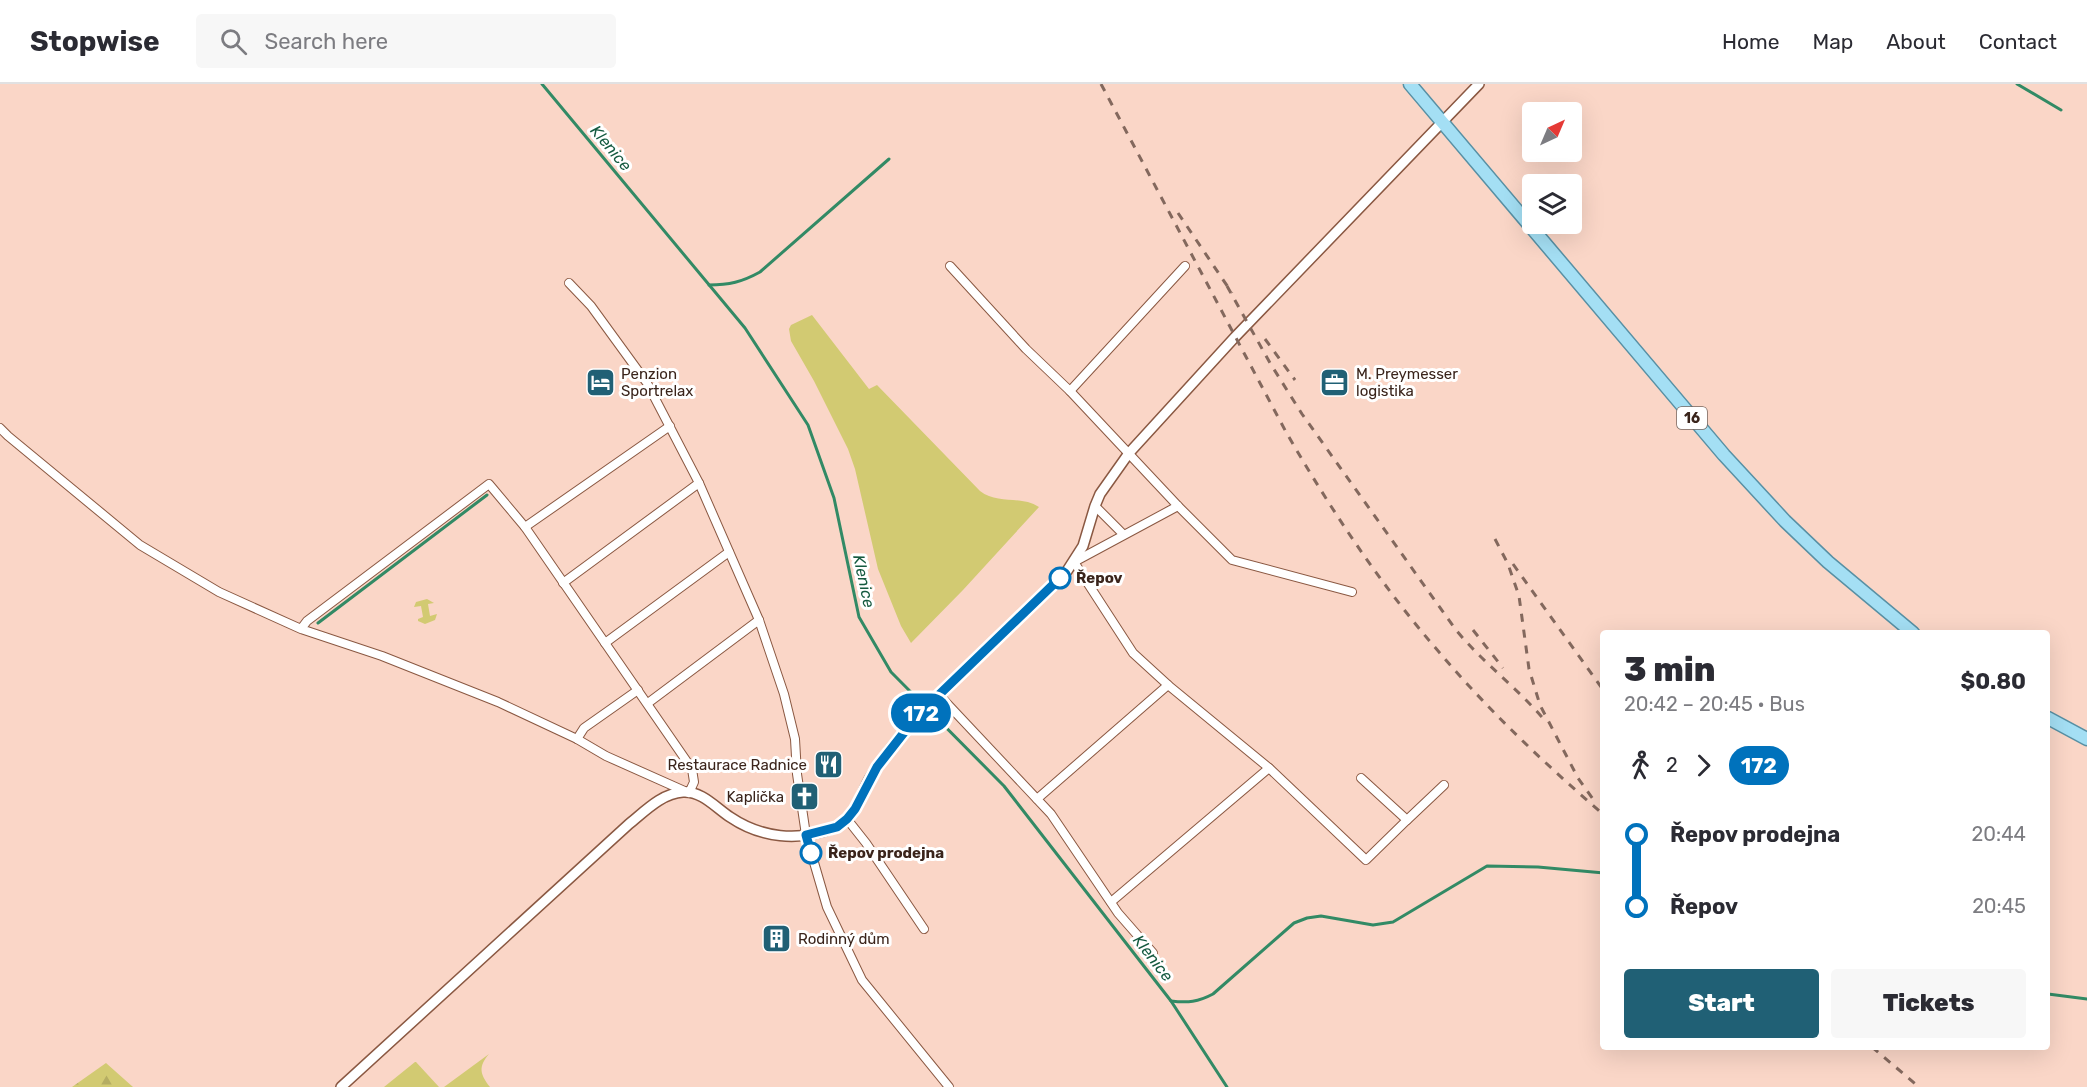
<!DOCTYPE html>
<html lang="en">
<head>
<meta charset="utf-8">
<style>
	:root { --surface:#fff; --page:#f7f7f7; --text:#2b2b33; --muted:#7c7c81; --line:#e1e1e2; --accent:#206075 }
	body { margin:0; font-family:Rubik,sans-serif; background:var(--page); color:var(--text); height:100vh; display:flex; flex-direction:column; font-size:22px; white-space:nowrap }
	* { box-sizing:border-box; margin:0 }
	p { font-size:20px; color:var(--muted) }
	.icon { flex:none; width:33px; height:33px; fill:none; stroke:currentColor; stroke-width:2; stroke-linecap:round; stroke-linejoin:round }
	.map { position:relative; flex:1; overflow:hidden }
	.drawer { position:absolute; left:1600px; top:546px; width:450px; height:420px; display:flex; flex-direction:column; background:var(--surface); border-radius:6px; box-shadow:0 6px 24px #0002 }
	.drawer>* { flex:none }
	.badge { padding:0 12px; border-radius:20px; font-size:21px; line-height:39px }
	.needle { width:39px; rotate:44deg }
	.buttons { position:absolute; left:1522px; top:18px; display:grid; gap:12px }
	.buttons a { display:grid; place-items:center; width:60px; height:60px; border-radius:6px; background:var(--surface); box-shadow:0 6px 24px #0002; font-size:30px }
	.map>.badge { position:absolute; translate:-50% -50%; box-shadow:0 0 0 3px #fff }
	.legs { display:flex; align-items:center; gap:9px; height:66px; padding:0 24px; font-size:20px }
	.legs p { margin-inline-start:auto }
	.summary { display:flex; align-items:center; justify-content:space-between; height:102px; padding:0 24px }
	h1 { font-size:33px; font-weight:800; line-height:45px }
	.primary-button { display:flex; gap:12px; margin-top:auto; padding:12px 24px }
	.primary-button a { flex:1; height:69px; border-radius:6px; background:var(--accent); color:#fff; font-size:24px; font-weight:800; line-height:69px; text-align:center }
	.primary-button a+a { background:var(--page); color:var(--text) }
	ul { padding:0 24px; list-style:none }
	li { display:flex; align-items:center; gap:21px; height:72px; font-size:22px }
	li i { display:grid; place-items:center; width:9px; height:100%; margin:0 8px; background:currentColor }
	li i::after { content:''; width:15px; height:15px; margin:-8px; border:4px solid; border-radius:50%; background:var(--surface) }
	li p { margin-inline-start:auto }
	li:first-child i { background:linear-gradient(#0000 50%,currentColor 0) }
	li:last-child i { background:linear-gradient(currentColor 50%,#0000 0) }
	header { display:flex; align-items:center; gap:36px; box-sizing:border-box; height:84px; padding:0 30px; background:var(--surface); border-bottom:2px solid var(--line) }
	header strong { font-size:28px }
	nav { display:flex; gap:33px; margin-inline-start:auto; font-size:21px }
	.search { width:420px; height:54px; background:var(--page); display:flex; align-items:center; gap:15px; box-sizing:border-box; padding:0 21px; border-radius:6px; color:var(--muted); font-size:22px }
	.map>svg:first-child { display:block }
	.green { fill:#d2ca72 }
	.forest { fill:url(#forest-firs) }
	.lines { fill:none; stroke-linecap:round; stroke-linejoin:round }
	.stream { stroke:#328a65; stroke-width:3 }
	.minor-casing { stroke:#8a5842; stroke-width:10 }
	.tertiary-casing { stroke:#8a5842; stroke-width:12 }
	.primary-casing { stroke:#5890a4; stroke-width:15 }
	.minor { stroke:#fff; stroke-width:8 }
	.tertiary { stroke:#fff; stroke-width:9 }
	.primary { stroke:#a4dff4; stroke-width:12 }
	.rail { stroke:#83685d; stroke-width:3; stroke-dasharray:8 8; stroke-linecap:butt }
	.line-1-casing { stroke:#fff; stroke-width:14 }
	.line-1 { stroke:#0072bc; stroke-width:9 }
	.stop-1-dot { fill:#fff; stroke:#0072bc; stroke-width:3 }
	.labels { text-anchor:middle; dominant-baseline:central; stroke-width:6; stroke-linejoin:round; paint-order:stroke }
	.shield { fill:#fff; stroke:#75665f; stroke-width:1.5 }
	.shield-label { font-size:14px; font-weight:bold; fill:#3a241b }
	.poi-label { font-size:15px; fill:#3a241b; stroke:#fff; text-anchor:start }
	.stop-label { font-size:15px; font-weight:bold; fill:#3a241b; stroke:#fff; text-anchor:start }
	.water-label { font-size:16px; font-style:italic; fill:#155a40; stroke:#fff }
</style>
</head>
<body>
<header>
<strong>Stopwise</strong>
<div class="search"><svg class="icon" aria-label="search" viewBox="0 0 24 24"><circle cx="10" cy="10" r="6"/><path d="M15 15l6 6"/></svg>Search here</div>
<nav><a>Home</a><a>Map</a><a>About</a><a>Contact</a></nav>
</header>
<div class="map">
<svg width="2087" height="1003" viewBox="0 0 2087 1003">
	<defs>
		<pattern id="forest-firs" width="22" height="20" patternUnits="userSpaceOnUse" patternTransform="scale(1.5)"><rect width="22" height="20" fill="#d2ca72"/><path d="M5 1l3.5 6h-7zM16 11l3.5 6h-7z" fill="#b5ad62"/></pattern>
	</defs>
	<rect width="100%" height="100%" fill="#fad6c7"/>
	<!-- green -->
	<g class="green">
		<path d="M812 231 869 305 877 301 980 407C998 421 1021 411 1039 423L963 506 911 559 901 542 878 485 855 385 848 365 814 297 791 257 789 245 791 241Z"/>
		<polygon points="427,515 434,519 428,520 430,532 437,530 435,536 425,540 418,537 418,535 423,533 421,522 414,523 416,518"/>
		<path d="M489 970C478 983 480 990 490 1003H444Z"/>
		<polygon points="416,978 439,1003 384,1003 415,978"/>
	</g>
	<!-- forest -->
	<polygon class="forest" points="106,979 133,1003 72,1003"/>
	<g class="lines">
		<!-- stream -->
		<g class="stream">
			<polyline points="542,0 745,244 808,341 834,414 859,533 891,588 1004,702 1171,917 1227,1003"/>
			<polyline points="2017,0 2061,26"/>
			<path d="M709 201C729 201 742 198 760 188L889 75"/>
			<polyline points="318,539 487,411"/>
			<polyline points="2048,910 2087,915"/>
			<path d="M1171 917C1188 919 1198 918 1213 910L1294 839 1307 834 1321 832 1373 841 1393 838 1487 782 1538 783 1604 789"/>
		</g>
		<defs>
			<g id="minor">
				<polyline points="950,182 1026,265 1070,307 1178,422 1232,476 1352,508"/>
				<polyline points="569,199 591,222 647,299 699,399 759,536 784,610 795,655 797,690 806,751 827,823 862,896 949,1003"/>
				<polyline points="1070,307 1185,182"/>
				<polyline points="0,344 8,352 140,461 219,508 301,545 382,572 498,618 577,655 606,672 689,709 694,698 692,685 525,443 489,400 307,537 301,545"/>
				<polyline points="1095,422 1123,450"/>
				<polyline points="1178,422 1074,478 1133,569 1168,601 1269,684 1366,776 1407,736"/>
				<polyline points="525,443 670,342"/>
				<polyline points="563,499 699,399"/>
				<polyline points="605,559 729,468"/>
				<polyline points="939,611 1051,730 1118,829 1153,869"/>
				<polyline points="648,619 759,536"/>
				<polyline points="577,655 584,644 638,606"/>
				<polyline points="1361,694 1407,736 1444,701"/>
				<polyline points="1037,715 1168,601"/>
				<polyline points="847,735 866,759 924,845"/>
				<polyline points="1111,818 1269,684"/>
			</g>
			<path id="tertiary" d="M341 1003 629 740C644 728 662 709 683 708 702 707 715 723 730 733 761 754 798 758 834 744 855 735 860 712 870 694 876 684 884 674 891 664 915 633 944 606 972 579 1004 548 1035 518 1067 487L1083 462 1095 422 1100 410 1129 369 1235 253 1479 0"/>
			<g id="primary">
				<polyline points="1410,0 1724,371 1785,437 1828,478 1913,549"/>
				<polyline points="2048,634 2087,655"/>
			</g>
		</defs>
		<!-- minor casing -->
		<use href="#minor" class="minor-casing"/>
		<!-- tertiary casing -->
		<use href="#tertiary" class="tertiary-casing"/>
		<!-- primary casing -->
		<use href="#primary" class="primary-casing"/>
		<!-- minor -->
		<use href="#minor" class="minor"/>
		<!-- tertiary -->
		<use href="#tertiary" class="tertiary"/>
		<!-- primary -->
		<use href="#primary" class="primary"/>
		<!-- rail -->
		<g class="rail">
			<path d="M1101 0 1286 348C1331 426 1380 500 1439 568 1489 627 1545 680 1604 731"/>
			<polyline points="1178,129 1232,209"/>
			<path d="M1227 202 1270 279 1302 330 1456 546C1484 580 1519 605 1546 638"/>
			<polyline points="1265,255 1295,296"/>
			<polyline points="1495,455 1508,480 1519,512 1529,585 1540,621 1578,694 1593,715"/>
			<polyline points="1513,480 1604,607"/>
			<polyline points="1473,546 1503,584"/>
			<polyline points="1872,963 1919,1003"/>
		</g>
	</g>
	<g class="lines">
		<defs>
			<polyline id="line-1" points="811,769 806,751 837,743 847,735 855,725 877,683 917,632 1060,494"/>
		</defs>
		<!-- line-1 casing -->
		<use href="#line-1" class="line-1-casing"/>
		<!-- line-1 -->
		<use href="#line-1" class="line-1"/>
	</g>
	<!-- icons -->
	<defs>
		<symbol id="hotel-square" viewBox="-11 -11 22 22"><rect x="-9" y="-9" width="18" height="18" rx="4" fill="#206075" stroke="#fff"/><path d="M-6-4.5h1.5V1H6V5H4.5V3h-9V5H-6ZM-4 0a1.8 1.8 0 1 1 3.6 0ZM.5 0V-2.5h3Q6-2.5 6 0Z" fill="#fff"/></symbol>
		<symbol id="office-square" viewBox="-11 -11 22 22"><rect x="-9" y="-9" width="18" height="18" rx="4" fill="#206075" stroke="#fff"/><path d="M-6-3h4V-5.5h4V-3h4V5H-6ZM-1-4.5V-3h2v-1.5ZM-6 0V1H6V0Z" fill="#fff"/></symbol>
		<symbol id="restaurant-square" viewBox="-11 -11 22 22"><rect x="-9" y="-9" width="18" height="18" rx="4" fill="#206075" stroke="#fff"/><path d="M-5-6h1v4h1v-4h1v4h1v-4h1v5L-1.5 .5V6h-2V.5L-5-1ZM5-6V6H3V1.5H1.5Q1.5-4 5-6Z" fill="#fff"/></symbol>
		<symbol id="church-square" viewBox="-11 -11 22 22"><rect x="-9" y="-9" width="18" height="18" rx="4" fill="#206075" stroke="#fff"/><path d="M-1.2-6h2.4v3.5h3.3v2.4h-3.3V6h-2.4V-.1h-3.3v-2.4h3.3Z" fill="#fff"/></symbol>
		<symbol id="building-square" viewBox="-11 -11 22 22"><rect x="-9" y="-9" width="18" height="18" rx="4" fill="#206075" stroke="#fff"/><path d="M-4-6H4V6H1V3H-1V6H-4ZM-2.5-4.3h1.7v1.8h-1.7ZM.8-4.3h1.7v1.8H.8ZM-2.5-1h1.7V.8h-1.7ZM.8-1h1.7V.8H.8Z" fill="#fff"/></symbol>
	</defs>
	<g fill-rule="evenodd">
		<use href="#hotel-square" x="584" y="282" width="33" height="33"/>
		<use href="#office-square" x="1318" y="282" width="33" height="33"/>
		<use href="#restaurant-square" x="812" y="664" width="33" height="33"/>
		<use href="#church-square" x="788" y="696" width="33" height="33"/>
		<use href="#building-square" x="760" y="838" width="33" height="33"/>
	</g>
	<!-- markers -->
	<g class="stop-1-dot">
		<circle cx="1060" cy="494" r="10"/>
		<circle cx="811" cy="769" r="10"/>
	</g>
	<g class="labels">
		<!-- shield labels -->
		<rect class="shield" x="1677" y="323" width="30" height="22" rx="4.5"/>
		<g class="shield-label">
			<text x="1692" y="334">16</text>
		</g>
		<!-- poi labels -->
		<g class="poi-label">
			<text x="621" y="290">Penzion<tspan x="621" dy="17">Sportrelax</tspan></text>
			<text x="1356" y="290">M. Preymesser<tspan x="1356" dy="17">logistika</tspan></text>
			<text x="807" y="681" text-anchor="end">Restaurace Radnice</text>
			<text x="784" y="713" text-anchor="end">Kaplička</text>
			<text x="798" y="855">Rodinný dům</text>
		</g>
		<!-- stop labels -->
		<g class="stop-label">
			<text x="1076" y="494">Řepov</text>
			<text x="828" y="769">Řepov prodejna</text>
		</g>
		<!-- water labels -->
		<g class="water-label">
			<text transform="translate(611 64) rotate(50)">Klenice</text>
			<text transform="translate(864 497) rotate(78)">Klenice</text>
			<text transform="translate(1153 874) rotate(52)">Klenice</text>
		</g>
	</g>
</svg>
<div class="buttons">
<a><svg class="needle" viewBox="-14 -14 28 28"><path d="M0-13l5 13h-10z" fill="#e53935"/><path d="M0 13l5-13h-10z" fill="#7c7c81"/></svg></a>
<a><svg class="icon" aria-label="layers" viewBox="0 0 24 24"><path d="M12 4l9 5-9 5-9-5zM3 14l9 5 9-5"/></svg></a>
</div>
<b class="badge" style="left:921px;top:629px;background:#0072bc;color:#fff">172</b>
<section class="drawer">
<div class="summary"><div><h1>3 min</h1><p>20:42 – 20:45 · Bus</p></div><b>$0.80</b></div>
<div class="legs"><svg class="icon" aria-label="walk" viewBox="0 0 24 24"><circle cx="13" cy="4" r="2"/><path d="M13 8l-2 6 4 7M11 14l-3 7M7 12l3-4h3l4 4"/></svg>2<svg class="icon" aria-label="forward" viewBox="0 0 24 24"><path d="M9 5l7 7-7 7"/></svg><b class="badge" style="background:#0072bc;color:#fff">172</b></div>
<ul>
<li><i style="color:#0072bc"></i><b>Řepov prodejna</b><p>20:44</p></li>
<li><i style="color:#0072bc"></i><b>Řepov</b><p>20:45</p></li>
</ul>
<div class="primary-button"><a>Start</a><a>Tickets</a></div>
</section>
</div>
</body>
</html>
